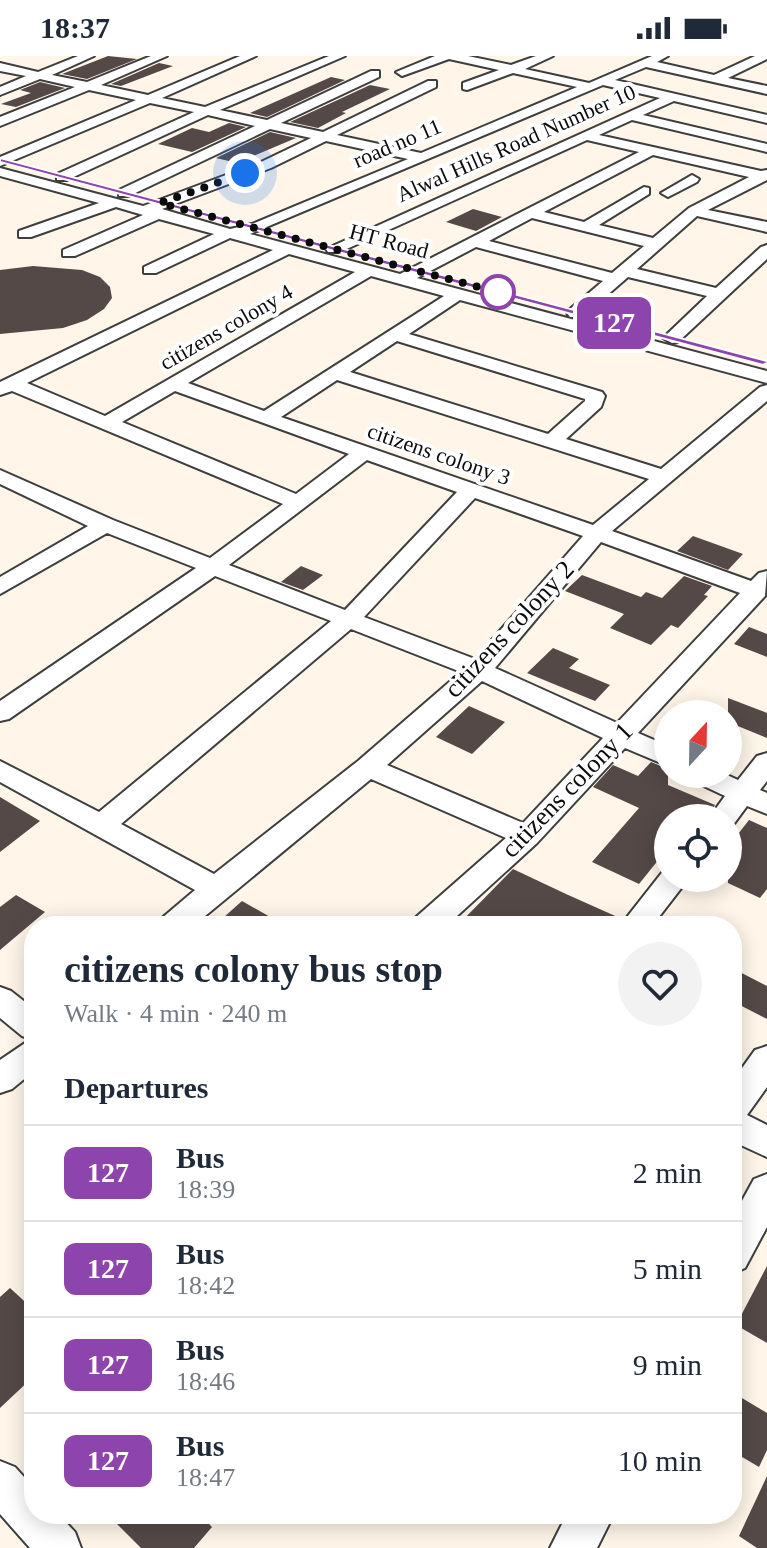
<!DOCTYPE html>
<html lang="en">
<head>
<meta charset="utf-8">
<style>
	:root { --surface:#fff; --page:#f2f2f3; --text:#1f2937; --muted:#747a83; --line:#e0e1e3 }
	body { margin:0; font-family:"Times New Roman",serif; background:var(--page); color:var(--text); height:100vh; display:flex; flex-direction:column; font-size:30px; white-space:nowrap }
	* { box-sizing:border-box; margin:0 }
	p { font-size:26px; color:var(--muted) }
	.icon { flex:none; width:44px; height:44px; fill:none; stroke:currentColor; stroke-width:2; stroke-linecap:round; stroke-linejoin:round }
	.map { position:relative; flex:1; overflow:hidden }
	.panel { position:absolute; left:24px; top:860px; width:718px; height:608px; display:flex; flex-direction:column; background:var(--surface); border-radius:32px; box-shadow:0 4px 20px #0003 }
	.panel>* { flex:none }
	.badge { padding:0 16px; border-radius:12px; font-size:28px; line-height:52px }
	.needle { width:52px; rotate:22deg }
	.buttons { position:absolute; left:654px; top:644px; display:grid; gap:16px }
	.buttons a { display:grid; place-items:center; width:88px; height:88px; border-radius:50%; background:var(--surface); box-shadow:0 4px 20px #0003; font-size:40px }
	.you { position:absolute; width:40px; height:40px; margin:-20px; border:6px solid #fff; border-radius:50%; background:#1a73e8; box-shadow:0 0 0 12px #1a73e833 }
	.map>.badge { position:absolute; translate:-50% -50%; box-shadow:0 0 0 4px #fff }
	h2 { padding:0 40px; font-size:30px; line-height:72px }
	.round { display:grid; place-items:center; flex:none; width:84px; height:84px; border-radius:42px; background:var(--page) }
	.summary { display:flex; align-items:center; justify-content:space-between; height:136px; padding:0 40px }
	h1 { font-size:38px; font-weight:800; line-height:60px }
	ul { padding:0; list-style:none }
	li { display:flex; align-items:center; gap:24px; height:96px; padding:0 40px; border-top:2px solid var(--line) }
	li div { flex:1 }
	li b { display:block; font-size:30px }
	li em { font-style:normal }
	li .badge { min-width:88px; font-weight:700; text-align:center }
	.status { display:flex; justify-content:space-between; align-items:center; height:56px; padding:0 40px; background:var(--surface); direction:ltr }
	.status svg { height:22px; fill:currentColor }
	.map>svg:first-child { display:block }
	.building { fill:#544947 }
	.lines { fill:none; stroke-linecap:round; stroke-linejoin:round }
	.minor-casing { stroke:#3e3e3e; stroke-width:4 }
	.minor { fill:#fff; fill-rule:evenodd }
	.line { fill:#8e44ad; stroke:#fff; stroke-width:2 }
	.walk { stroke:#0b0b0b; stroke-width:8; stroke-dasharray:0 14.4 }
	.stop-dot { fill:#fff; stroke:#8e44ad; stroke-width:4 }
	.labels { text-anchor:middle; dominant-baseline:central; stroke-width:8; stroke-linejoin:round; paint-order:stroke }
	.far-street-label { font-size:22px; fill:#0b0b0b; stroke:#fff }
	.street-label { font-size:26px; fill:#0b0b0b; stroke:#fff }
</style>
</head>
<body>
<div class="status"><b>18:37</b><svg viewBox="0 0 49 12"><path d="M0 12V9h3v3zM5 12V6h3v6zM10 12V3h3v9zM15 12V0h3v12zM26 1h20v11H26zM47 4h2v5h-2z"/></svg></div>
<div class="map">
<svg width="767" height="1492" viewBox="0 0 767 1492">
	<rect width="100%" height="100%" fill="#fff6e9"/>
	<!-- building -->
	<g class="building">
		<polygon points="108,0 137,3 87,23 62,18"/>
		<polygon points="159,7 173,10 121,30 111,28"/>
		<polygon points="331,21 345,24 267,61 250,57"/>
		<polygon points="40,26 65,32 16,51 1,48 31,37 20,34"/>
		<polygon points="370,29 390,33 342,56 346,57 318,72 290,66"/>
		<polygon points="229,67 246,71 192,96 158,88 192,72 209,76"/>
		<polygon points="270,76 296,82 237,107 216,102"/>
		<polygon points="473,153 502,161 476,175 446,166"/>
		<polygon points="33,210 82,214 100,221 110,231 112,242 104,253 87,264 63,272 0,278 0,214"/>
		<polygon points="693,480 743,498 728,514 677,495"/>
		<polygon points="301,510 323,519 303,534 281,526"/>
		<polygon points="582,519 641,541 646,536 662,542 684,520 712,530 704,539 708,540 678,572 671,569 651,589 610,572 624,558 565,535"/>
		<polygon points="749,571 767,578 767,601 734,588"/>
		<polygon points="553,592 579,603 569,612 610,629 595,645 527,617"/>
		<polygon points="728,642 767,657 767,682 728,666"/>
		<polygon points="469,650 505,666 472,698 436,681"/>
		<polygon points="651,706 668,713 668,729 715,749 706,762 668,762 668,792 639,828 592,806 639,752 593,731 613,709 638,720"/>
		<polygon points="0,741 40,765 0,796"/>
		<polygon points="749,764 767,772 767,833 760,842 728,827 728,791"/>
		<polygon points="513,813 566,838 622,863 617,870 457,870"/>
		<polygon points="16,839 45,856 0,894 0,851"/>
		<polygon points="242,845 286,870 214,870"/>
		<polygon points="732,912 767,930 767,963 732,945"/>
		<polygon points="767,1210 767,1287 736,1269"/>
		<polygon points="10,1232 34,1254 34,1320 0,1352 0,1241"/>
		<polygon points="732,1336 767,1357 767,1394 759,1411 732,1395"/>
		<polygon points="767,1420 767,1492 757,1492 739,1480"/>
		<polygon points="107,1458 199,1458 212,1471 194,1492 141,1492"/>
	</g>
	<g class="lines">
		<defs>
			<g id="minor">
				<path d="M78 0H94L52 19 87 26 151 0H167L101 29 148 39 240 0H256L162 42 205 51 329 0H345L220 54 267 64 371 15H379V21L281 67 323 76 428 25H436V31L337 79 421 97 577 31 513 17 467 34 463 33V27L499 14 449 3 402 20 396 16 435 0H468L511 9 536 0H553L525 13 589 27 652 0H668L657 6 714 19 755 0H767V3L728 22 767 30V38L646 11 615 24 767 59V67L674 45 643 59 767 88V96L632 64 599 79 761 115 767 114V124L708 154 767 166V176L697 160 637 213 716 232 761 191 767 189V203L678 286 672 287 663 282 707 240 628 221 582 261H570L567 257 570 253 603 225 476 191 417 222 767 315V327L460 244 409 278 602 336 605 340 601 351 566 383 661 413 760 331 767 329V345L612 475 751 525 759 517 767 515 765 540 638 677 668 690V710L625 692 537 787 446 870H411L415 862 506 782 371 723 193 870H158L162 862 195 834 0 726V705L99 756 331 565 215 520 9 663 0 665V645L196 512 107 477 0 538V521L88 470 0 428V414L113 464 210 502 283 448 12 335 0 339V326L273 194 230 182 156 217H144V211L214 178 159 163 75 200H63V194L143 159 116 151 31 181H19V175L99 147 0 120V112L143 150 261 106 311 82 270 73 129 140H119V134L255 70 208 59 67 124H57V118L194 56 150 47 0 110V101L136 44 89 34 0 70V61L75 31 40 23 0 39V31L26 20 0 15V7L38 16ZM603 29 660 42 326 193 328 196H340L587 84 639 96 400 218 250 178ZM326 85 408 103 252 168 230 173 162 153 271 112ZM653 99 749 121 689 152 653 182 599 169 649 138V132L644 131 584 166 544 156ZM532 162 644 190 612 217 489 185ZM289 198 355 216 105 360 27 327ZM371 220 444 240 264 355 188 327ZM397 285 585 343V345L548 378 350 316ZM337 324 649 423 593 469 281 361ZM175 335 349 398 296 438 122 366ZM367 404 457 436 345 554 229 509ZM475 442 583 480 475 603 364 561ZM601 486 740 537 617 667 495 612ZM351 573 461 616 358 705 214 818 121 768ZM482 625 603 682 523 767 387 709Z"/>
				<polygon points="692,119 699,123 697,126 668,141 661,137"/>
				<polygon points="767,697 767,725 760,734 767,737 767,758 747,750 733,769 728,770 728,762 709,762 725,740 691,724 687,718 725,718 738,724 757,700"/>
				<polygon points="668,813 668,822 689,822 652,870 620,870 664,814"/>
				<polygon points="0,931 11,935 34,953 34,1015 12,1033 0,1037 0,1004 31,983 22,980 0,962"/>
				<polygon points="767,990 767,1031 747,1059 767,1069 767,1101 732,1085 732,1026 755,994"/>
				<polygon points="767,1118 767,1171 745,1212 732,1218 732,1163 754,1123"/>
				<polygon points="0,1405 15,1411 34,1432 34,1458 58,1458 75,1476 81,1492 30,1492 0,1458"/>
				<polygon points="567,1458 614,1458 597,1492 550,1492"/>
			</g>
		</defs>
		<!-- minor casing -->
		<use href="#minor" class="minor-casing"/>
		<!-- minor -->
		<use href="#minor" class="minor"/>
	</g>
	<!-- line -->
	<polygon class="line" points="0,102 767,305 767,307 763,309 0,106"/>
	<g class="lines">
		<!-- walk -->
		<polyline class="walk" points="245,117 160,147 498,236"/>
	</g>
	<!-- markers -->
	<circle class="stop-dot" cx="498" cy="236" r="16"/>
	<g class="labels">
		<!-- far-street labels -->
		<g class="far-street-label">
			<text transform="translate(397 87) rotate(-23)">road no 11</text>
			<text transform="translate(516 87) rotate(-24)">Alwal Hills Road Number 10</text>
			<text transform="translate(389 185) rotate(15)">HT Road</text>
			<text transform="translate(226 271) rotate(-30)">citizens colony 4</text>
			<text transform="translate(439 398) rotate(19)">citizens colony 3</text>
		</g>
		<!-- street labels -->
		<g class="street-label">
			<text transform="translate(509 573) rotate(-47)">citizens colony 2</text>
			<text transform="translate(567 734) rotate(-46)">citizens colony 1</text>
		</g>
	</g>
</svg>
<div class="buttons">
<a><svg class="needle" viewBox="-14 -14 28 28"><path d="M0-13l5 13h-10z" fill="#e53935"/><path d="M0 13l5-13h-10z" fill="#747a83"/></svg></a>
<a><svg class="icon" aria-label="locate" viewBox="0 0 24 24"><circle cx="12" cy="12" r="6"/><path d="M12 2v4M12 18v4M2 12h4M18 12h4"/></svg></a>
</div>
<div class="you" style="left:245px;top:117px"></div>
<b class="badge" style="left:614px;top:267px;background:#8e44ad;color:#fff">127</b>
<section class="panel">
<div class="summary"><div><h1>citizens colony bus stop</h1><p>Walk · 4 min · 240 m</p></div><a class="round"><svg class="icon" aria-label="heart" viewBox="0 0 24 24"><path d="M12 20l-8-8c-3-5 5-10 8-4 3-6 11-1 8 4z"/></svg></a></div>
<h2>Departures</h2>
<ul>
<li><span class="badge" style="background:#8e44ad;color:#fff">127</span><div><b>Bus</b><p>18:39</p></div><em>2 min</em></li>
<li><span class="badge" style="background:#8e44ad;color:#fff">127</span><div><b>Bus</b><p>18:42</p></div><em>5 min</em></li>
<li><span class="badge" style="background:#8e44ad;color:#fff">127</span><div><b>Bus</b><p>18:46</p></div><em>9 min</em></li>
<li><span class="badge" style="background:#8e44ad;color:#fff">127</span><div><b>Bus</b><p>18:47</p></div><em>10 min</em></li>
</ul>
</section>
</div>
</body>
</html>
